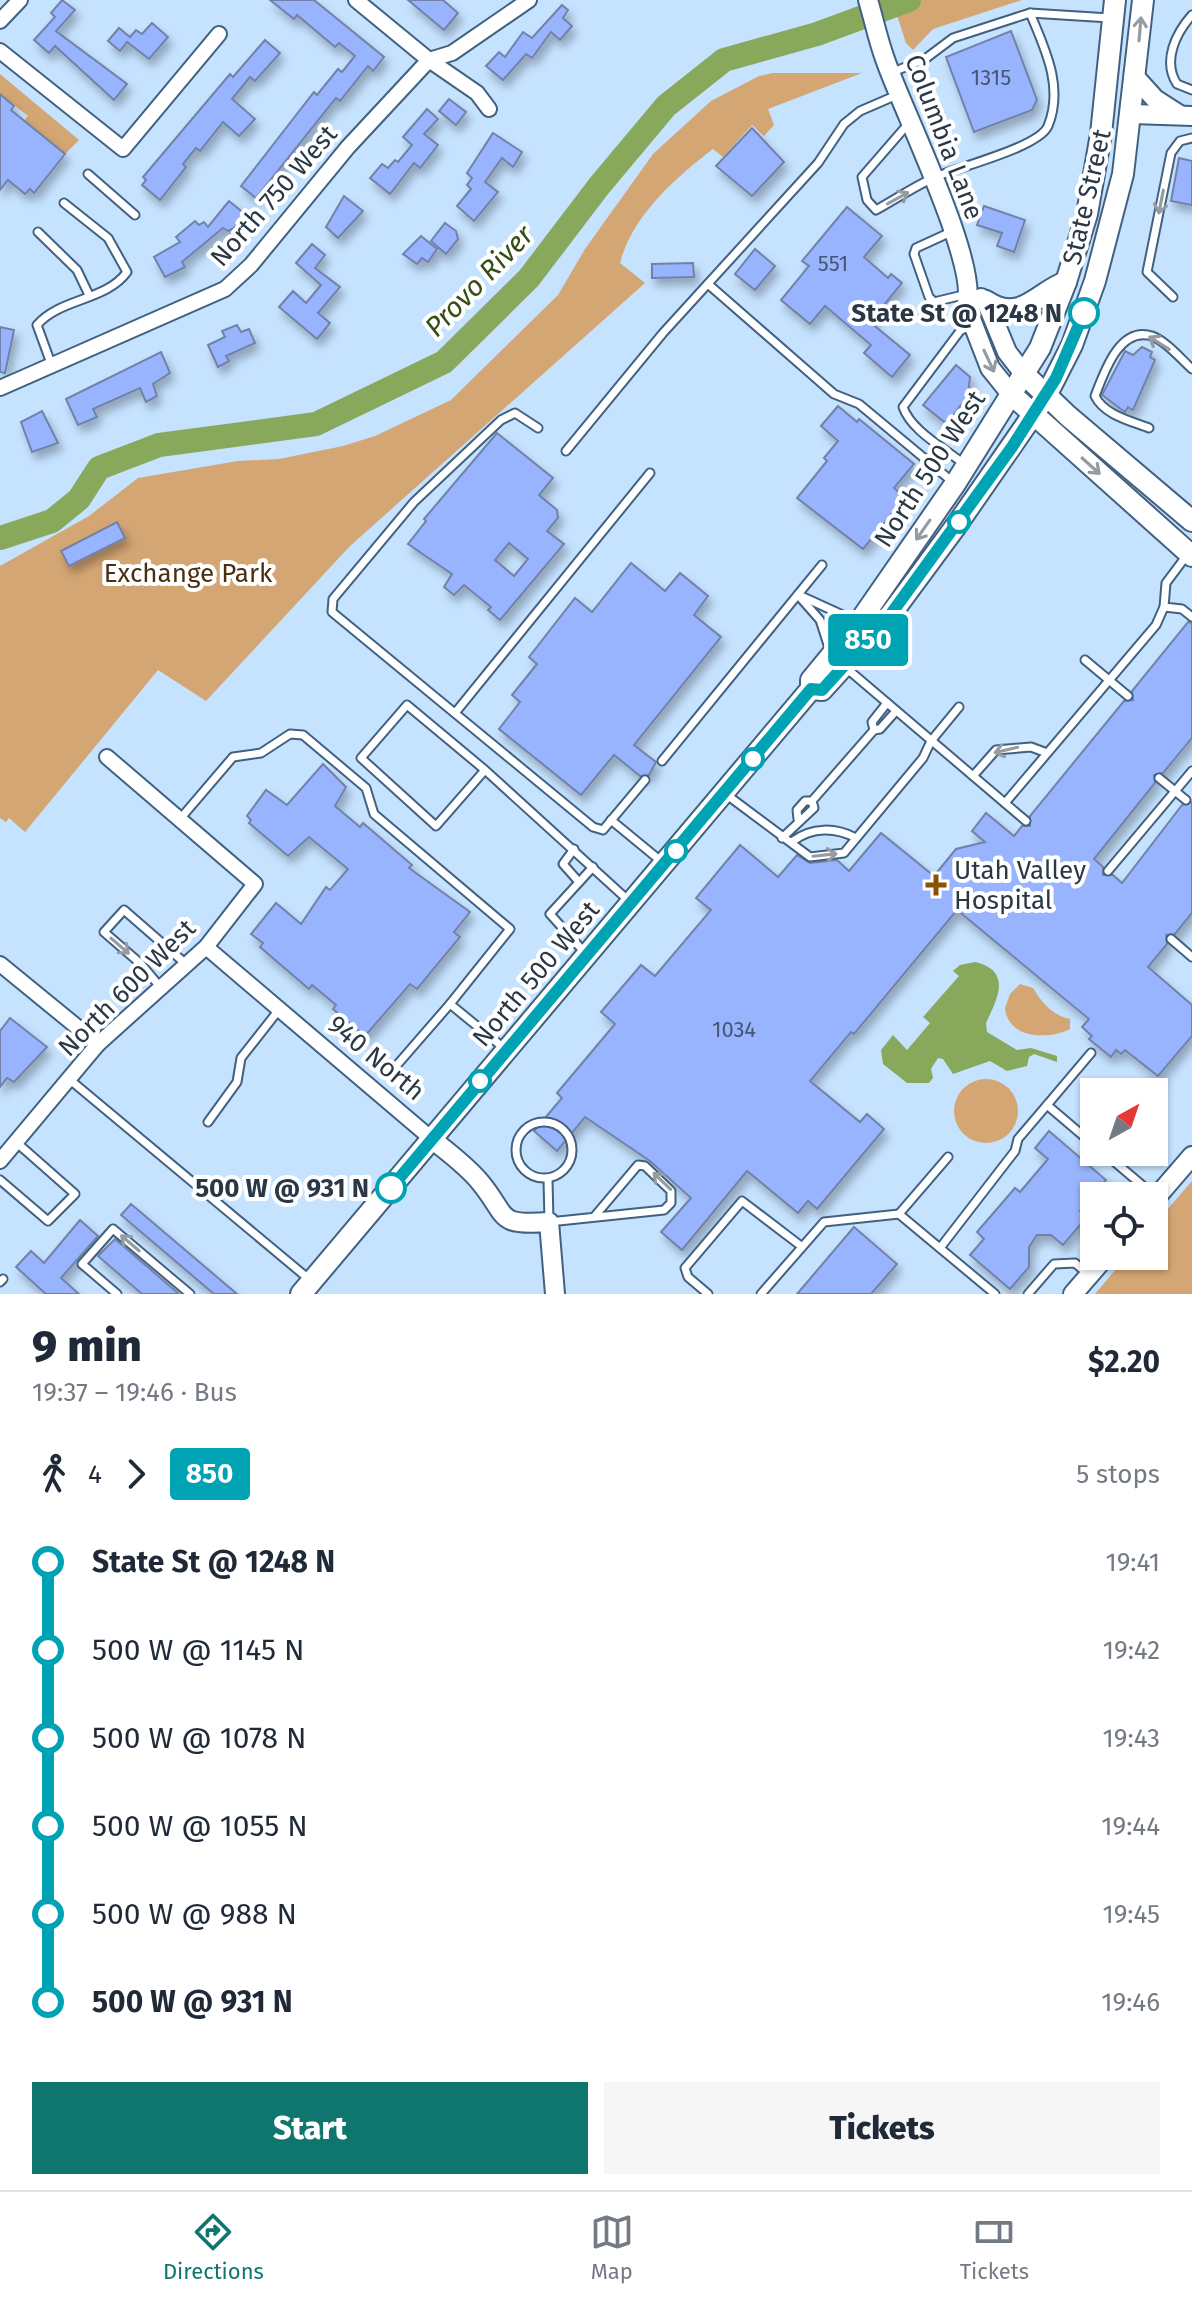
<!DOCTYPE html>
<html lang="en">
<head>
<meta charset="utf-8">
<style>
	:root { --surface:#fff; --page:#f6f6f7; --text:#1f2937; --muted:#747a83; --line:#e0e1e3; --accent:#0f766e }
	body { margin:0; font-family:"Fira Sans",sans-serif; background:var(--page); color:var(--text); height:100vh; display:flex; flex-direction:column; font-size:30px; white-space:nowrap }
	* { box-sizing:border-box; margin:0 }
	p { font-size:26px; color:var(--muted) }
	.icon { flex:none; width:44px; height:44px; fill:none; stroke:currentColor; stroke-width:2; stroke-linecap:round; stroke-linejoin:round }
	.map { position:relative; height:1294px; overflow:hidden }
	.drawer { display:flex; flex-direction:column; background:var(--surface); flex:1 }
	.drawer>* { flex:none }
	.badge { padding:0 16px; border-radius:6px; font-size:28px; line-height:52px }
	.needle { width:52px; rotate:40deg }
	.buttons { position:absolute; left:1080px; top:1078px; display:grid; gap:16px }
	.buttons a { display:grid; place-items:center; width:88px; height:88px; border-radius:0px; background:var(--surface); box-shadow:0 2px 6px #0004; font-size:40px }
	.map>.badge { position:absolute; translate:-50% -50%; box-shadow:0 0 0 4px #fff }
	.legs { display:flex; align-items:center; gap:12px; height:88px; padding:0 32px; font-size:26px }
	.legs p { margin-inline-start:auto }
	.headline { display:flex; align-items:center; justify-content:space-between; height:136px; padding:0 32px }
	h1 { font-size:44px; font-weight:800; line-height:60px }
	.cta { display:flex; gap:16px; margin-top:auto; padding:16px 32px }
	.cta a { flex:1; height:92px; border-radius:0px; background:var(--accent); color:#fff; font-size:32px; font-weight:800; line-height:92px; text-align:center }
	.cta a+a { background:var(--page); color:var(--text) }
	ul { padding:0 32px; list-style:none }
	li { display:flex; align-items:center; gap:28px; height:88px; font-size:30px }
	li i { display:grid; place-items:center; width:12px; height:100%; margin:0 10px; background:currentColor }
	li i::after { content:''; width:20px; height:20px; margin:-10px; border:6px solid; border-radius:50%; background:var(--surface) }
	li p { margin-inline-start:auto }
	li:first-child i { background:linear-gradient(#0000 50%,currentColor 0) }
	li:last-child i { background:linear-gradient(currentColor 50%,#0000 0) }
	.dock { display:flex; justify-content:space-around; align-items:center; height:112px; border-top:2px solid var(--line); background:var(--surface); font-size:22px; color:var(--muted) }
	.dock a { display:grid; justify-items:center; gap:4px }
	.dock .current { color:var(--accent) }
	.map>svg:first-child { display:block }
	.green { fill:#d4a673 }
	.water { fill:#88a95c }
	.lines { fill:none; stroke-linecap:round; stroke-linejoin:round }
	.river { stroke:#88a95c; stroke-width:24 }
	.building { fill:#98b4fe; stroke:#7281a8; stroke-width:2; fill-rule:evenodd; filter:url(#shadow) }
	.lane-casing { stroke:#416180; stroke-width:11 }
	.street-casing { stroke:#416180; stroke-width:18 }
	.secondary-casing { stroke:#416180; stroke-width:22 }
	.primary-casing { stroke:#416180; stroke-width:24 }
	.lane { stroke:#fff; stroke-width:7 }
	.street { stroke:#fff; stroke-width:14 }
	.secondary { stroke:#fff; stroke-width:18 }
	.primary { stroke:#fff; stroke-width:20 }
	.oneway { stroke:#949ca2 }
	.line-1-casing { stroke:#fff; stroke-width:18 }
	.line-1 { stroke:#00a3b4; stroke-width:12 }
	.stop-1-dot { fill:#fff; stroke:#00a3b4; stroke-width:4 }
	.poi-dot { fill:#895401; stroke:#fff; stroke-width:3 }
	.labels { text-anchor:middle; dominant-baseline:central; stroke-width:8; stroke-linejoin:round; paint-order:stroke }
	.number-label { font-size:22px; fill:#465774 }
	.street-label { font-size:26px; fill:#2a3846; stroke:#fff }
	.stop-label { font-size:26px; font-weight:bold; fill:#2a3846; stroke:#fff; text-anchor:end }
	.park-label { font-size:26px; fill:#493013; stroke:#fff }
	.poi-label { font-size:26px; fill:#2a3846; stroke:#fff; text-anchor:start }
	.water-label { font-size:28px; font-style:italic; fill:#374d16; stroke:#fff }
</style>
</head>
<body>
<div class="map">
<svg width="1192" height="1294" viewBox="0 0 1192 1294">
	<defs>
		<filter id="shadow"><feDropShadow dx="4" dy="7" stdDeviation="4" flood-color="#0004"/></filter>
	</defs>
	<rect width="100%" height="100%" fill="#c5e2ff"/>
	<!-- green -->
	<g class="green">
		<polygon points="892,0 1022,0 933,29 913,50 906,43"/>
		<path d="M773 73H862L768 109 774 125 764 136 752 125 723 157 713 149C675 178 632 216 620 263L645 283 350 546 206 701 158 670 25 832 9 818 6 822 0 818V566L89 516 138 478 238 461 279 459 343 446 375 436 451 400 558 295 585 249 653 154 711 101 759 76Z"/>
		<polygon points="0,74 79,140 65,154 24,121 28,116 0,94"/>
		<path d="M1020 984 1033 988C1042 1003 1052 1015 1070 1019V1029C1048 1040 1008 1039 1005 1008L1010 994Z"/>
		<circle cx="986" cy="1111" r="32"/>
		<polygon points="1192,1181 1192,1294 1095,1294 1127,1256 1154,1256 1154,1225"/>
	</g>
	<!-- water -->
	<path class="water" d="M975 962C1014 971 996 1001 986 1023L987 1032 1017 1050 1031 1048 1057 1056V1062L1034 1054 1029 1057 1027 1066 1007 1071 990 1061 953 1074 943 1059 938 1058 931 1069 933 1078 929 1083H907L883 1064 881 1050 893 1035 907 1050 930 1023 923 1017 959 976 953 971 960 965Z"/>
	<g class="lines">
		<!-- river -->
		<polyline class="river" points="0,538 52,521 79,499 99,468 159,445 316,424 444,362 529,278 599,186 666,106 724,60 817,34 909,0"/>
	</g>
	<!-- building -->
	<g class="building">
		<polygon points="62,0 75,10 56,31 127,84 114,100 55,46 49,53 34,40 55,17 51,13"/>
		<polygon points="270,0 314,0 384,57 373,71 368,66 340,101 336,98 256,198 241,186 314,92 317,95 338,69 342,72 355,56 339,43 335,47 297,15 294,19"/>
		<polygon points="408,0 443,0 458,13 444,30"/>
		<polygon points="562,5 568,10 563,18 572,26 560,40 551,32 532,58 526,54 503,80 486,66 499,52 505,57 523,32 532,38"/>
		<polygon points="152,23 168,37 149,59 127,42 120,51 108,41 119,28 130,37 136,30 142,34"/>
		<polygon points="1011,31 1037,100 1032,110 974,132 946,57"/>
		<polygon points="265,40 280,53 255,81 250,77 232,99 255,119 239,136 223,122 200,151 196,148 183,164 186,167 160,200 142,185 146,180 143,177 230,74 233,77"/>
		<polygon points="0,94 14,106 11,110 65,154 34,193 30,189 25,194 8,180 0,190"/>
		<polygon points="449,99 466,112 456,125 439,111"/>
		<polygon points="427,109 438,119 424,134 438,145 420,168 414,163 390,194 370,178 382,164 388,168 395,160 398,162 412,145 403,137"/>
		<polygon points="752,128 784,162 752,196 716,166"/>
		<polygon points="493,133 522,152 513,167 502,158 485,182 498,192 474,221 457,206 471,189 467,185 472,178 467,173"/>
		<polygon points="1179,158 1192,161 1192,205 1171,201"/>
		<polygon points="344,196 363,211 338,238 326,227"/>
		<polygon points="229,201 245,214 234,228 228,231 223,228 182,262 185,267 165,277 154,257 180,242 176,237 195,221 199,225 204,222 208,227"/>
		<polygon points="984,206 1025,220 1014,252 997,246 1002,233 977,225"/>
		<polygon points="847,207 882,236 864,257 888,278 891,274 902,283 870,322 910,355 892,377 864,353 871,345 825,306 810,324 781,300 809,266 802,261"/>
		<polygon points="445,223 456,231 458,239 446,254 431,241"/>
		<polygon points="421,236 437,249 428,262 422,258 417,264 403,254"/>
		<polygon points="312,244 325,255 315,268 340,287 318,313 330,323 317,339 279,307 293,291 306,303 321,285 296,263"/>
		<polygon points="755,249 775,266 755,290 735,274"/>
		<polygon points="693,263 694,277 652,278 652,264"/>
		<polygon points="237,325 241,332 249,329 255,343 226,356 229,361 218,367 208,345 225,337 222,331"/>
		<polygon points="0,327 14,330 5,373 0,372"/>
		<polygon points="1142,347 1152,352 1150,357 1155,360 1133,410 1128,407 1125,412 1102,395 1125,351 1133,355"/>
		<polygon points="161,352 170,373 153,384 157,396 146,402 140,388 93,409 97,417 78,425 66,399"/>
		<polygon points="956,365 970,377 968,395 947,424 923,405"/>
		<polygon points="838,406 857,422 859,419 914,464 894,488 905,498 863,549 797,498 827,461 824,458 838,441 821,426"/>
		<polygon points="42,411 58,443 32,452 21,422"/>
		<path d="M497 433 553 478 539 495 557 510 558 518 547 531 564 544 500 620 488 610 491 607 464 585 454 595 444 587 452 574 408 544 426 521 424 519ZM509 543 528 559 514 576 495 560Z"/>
		<polygon points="117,522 125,538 69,566 61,551"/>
		<polygon points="631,563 665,591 680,573 708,596 694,615 721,637 634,745 656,762 649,775 640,776 614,755 581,795 499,729 520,702 512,695 537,664 529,657 575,598 592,612"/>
		<polygon points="1188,622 1192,623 1192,738 1163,773 1154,775 1155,783 1094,859 1103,867 1103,875 1113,875 1122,883 1182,805 1192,802 1192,913 1175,934 1166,935 1167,944 1148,967 1192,1005 1192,1036 1158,1076 1125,1050 1121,1054 1116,1050 1111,1057 1089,1039 1092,1036 1082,1027 1089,1019 957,910 854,1034 851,1032 810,1081 860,1122 867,1114 884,1129 817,1209 808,1201 798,1213 747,1171 682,1250 661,1232 691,1198 650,1161 585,1117 557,1151 534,1131 562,1098 557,1093 615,1024 601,1012 641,965 655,976 711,910 696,898 740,845 778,877 797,855 810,863 837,860 849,871 881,833 934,876 956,849 985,842 972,831 986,813 1014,836 1022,826 1030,826 1030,816 1124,701 1133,700 1132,691"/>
		<polygon points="323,764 346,787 335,806 360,827 363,823 412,865 409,868 470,912 454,932 460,937 417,989 410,984 365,1036 333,1009 336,1005 312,985 309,989 260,947 263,943 251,934 276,903 301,924 326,887 330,890 348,869 309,837 288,856 249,823 251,820 247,816 266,790 287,805"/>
		<polygon points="10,1018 47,1047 14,1082 7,1078 0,1087 0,1031"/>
		<polygon points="1049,1131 1106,1180 1080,1211 1087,1217 1063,1245 1051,1235 1037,1235 1029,1247 1029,1267 1010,1289 970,1255 984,1239 977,1232 1015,1188 1020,1192 1048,1159 1035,1148"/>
		<polygon points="131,1204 237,1294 214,1294 121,1215"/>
		<polygon points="80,1220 98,1236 61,1278 79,1294 46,1294 16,1267 31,1251 44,1263"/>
		<polygon points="854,1227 897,1264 871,1294 797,1294"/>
		<polygon points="115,1239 179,1294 142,1294 98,1256"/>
	</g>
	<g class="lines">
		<defs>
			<g id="lane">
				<path d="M1192 15C1176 33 1162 61 1177 84L1192 90"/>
				<polyline points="893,72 925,59 953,38 1030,13 1110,18"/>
				<path d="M908 124 862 177 867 200 876 210C894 200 912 188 931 179 953 168 1039 148 1048 126 1064 87 1045 49 1030 13"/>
				<polyline points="88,174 135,215"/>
				<polyline points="38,232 77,270 89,295"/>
				<polyline points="951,232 916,248 914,254 929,297 934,302 967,294"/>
				<polyline points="708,284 834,394 859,404 954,483"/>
				<polyline points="1173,297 1147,272 1171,153 1180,141 1192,138"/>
				<path d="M52 366 37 325C60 298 106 301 127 272L108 238 64 203"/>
				<polyline points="538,428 515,413 501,420 414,502 333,599 332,612 593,827 603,830 645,780"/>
				<path d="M1149 428C1131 421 1104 415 1095 396 1104 373 1119 326 1152 336 1166 341 1181 359 1192 369"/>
				<polyline points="566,451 663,333 818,163 844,124 860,111 897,95"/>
				<path d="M965 465C946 449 911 431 903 407L960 331 972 324"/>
				<polyline points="1187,555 1166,583 1164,607 1182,609 1192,617"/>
				<polyline points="798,595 820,620 830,651"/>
				<polyline points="801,596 847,617 856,618"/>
				<polyline points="1085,660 1128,696"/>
				<polyline points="845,667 1026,821"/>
				<polyline points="455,713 650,473"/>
				<polyline points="874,730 872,722 887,703"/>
				<polyline points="662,761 822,565"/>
				<polyline points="485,770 436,826 361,758 407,705 485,770 629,901"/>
				<polyline points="973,776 996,750 1031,747 1047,753"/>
				<polyline points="1159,778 1186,800"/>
				<polyline points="727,795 810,857 844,853 923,758 931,741 959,707"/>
				<polyline points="812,801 874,730 880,729 896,711"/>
				<polyline points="1005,803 1156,625 1164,607"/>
				<polyline points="180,819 233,757 261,753 290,734 303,735 366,788 374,814 510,929 450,1004 505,1049"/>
				<polyline points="611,820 662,862"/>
				<polyline points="782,838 814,808 812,801 805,801 797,810 798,819"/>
				<path d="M793 841C812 827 835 827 856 838"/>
				<polyline points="574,849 563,864 579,882"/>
				<polyline points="1108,871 1192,771"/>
				<polyline points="1171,939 1192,957"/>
				<polyline points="586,954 550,914 593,867"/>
				<polyline points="161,988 141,964 104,932 124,910 186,964"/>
				<polyline points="1091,1053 1047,1105 1094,1145"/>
				<polyline points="397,1065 450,1004"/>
				<polyline points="69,1079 310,1280"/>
				<polyline points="208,1122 237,1082 241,1058 278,1011"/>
				<circle cx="544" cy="1150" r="28"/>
				<polyline points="1103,1152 1156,1197"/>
				<polyline points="948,1157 899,1214 995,1294"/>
				<polyline points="548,1179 549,1222 664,1210 671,1203 671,1191 645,1166 638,1165 594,1217"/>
				<polyline points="0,1180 48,1221 75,1194 16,1142"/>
				<polyline points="940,1248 1015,1151 1018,1139 1047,1105"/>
				<polyline points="0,1282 3,1279"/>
				<polyline points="117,1294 82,1264 113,1229 190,1294"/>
				<polyline points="708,1294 688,1277 685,1268 742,1201 801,1246"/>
				<polyline points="761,1294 824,1222 899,1214"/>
				<polyline points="1028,1294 1054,1264 1075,1263 1088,1274"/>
			</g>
			<g id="street">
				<polyline points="356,0 429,60 477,93 489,109"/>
				<polyline points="0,21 20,0"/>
				<polyline points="0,51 123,149 219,34"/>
				<polyline points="0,388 225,289 251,265 348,147 429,60 452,53 529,0"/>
				<polyline points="206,947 433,1140"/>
				<polyline points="0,964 98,1044"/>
				<polyline points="0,1161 98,1044 206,947 255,884 107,757"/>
			</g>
			<g id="secondary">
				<path d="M868 0C874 20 878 40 885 59 901 107 981 267 966 306L990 368 1011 394"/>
				<polyline points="1136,78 1155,99 1180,115"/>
				<polyline points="1132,114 1192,116"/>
				<polyline points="981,298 986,301 1007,352 1024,374"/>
				<path d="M433 1140C449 1153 467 1166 480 1182 509 1217 495 1226 549 1222L555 1294"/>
				<polyline points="1154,1200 1192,1156"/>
				<polyline points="1073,1294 1106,1256"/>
			</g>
			<g id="primary">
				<path d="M986 301C1021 324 1036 293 1066 282"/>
				<polyline points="1024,374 1068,416 1192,521"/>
				<polyline points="1011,394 1192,556"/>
				<polyline points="811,689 822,690 891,614 956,526 1046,396 1072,345 1095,281 1123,174 1143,0"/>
				<polyline points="301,1294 811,689 811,680 862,618 955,484 1040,348 1066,282 1087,214 1101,134 1115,0"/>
			</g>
		</defs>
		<!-- lane casing -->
		<use href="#lane" class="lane-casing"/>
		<!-- street casing -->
		<use href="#street" class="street-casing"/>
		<!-- secondary casing -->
		<use href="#secondary" class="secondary-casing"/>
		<!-- primary casing -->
		<use href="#primary" class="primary-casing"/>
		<!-- lane -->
		<use href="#lane" class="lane"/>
		<!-- street -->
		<use href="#street" class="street"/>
		<!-- secondary -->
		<use href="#secondary" class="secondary"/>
		<!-- primary -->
		<use href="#primary" class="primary"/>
	</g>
	<!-- one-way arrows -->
	<defs><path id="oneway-shaft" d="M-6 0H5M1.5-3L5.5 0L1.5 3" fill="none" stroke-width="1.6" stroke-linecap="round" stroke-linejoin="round" transform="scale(2)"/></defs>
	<g class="oneway">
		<use href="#oneway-shaft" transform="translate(1140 29) rotate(-85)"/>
		<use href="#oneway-shaft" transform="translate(898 198) rotate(-29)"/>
		<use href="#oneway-shaft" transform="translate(1161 202) rotate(101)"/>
		<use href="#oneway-shaft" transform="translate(1159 343) rotate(-148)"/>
		<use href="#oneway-shaft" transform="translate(989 361) rotate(65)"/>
		<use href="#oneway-shaft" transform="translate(1091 466) rotate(42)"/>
		<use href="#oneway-shaft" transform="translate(923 530) rotate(125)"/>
		<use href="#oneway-shaft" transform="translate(1006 750) rotate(167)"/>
		<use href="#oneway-shaft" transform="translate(825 855) rotate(-6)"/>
		<use href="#oneway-shaft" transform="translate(120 946) rotate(41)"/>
		<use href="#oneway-shaft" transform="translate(662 1181) rotate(-136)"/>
		<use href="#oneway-shaft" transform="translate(130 1243) rotate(-140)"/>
	</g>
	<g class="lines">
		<defs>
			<polyline id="line-1" points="391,1188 811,689 822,690 891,614 1012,447 1056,378 1084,313"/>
		</defs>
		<!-- line-1 casing -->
		<use href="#line-1" class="line-1-casing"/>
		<!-- line-1 -->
		<use href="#line-1" class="line-1"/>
	</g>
	<!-- markers -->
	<g class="stop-1-dot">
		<circle cx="1084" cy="313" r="14"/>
		<circle cx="959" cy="522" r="10"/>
		<circle cx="753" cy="759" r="10"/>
		<circle cx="676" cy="851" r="10"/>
		<circle cx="480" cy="1081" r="10"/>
		<circle cx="391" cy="1188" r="14"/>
	</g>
	<path class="poi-dot" d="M932 873h8v8h8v8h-8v8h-8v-8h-8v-8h8z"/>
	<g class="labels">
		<!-- number labels -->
		<g class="number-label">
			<text x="991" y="77">1315</text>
			<text x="833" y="263">551</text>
			<text x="734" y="1029">1034</text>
		</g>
		<!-- street labels -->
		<g class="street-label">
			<text transform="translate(944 137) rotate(69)">Columbia Lane</text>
			<text transform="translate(274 196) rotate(-49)">North 750 West</text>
			<text transform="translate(1087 197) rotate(-77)">State Street</text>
			<text transform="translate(930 469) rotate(-57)">North 500 West</text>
			<text transform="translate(536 974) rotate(-50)">North 500 West</text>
			<text transform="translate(127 988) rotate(-45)">North 600 West</text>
			<text transform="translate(376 1058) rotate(40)">940 North</text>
		</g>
		<!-- stop labels -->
		<g class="stop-label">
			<text x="1062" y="313">State St @ 1248 N</text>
			<text x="369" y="1188">500 W @ 931 N</text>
		</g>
		<!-- park labels -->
		<g class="park-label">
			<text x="188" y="573">Exchange Park</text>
		</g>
		<!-- poi labels -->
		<g class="poi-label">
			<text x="954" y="870">Utah Valley<tspan x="954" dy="30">Hospital</tspan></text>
		</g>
		<!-- water labels -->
		<g class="water-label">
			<text transform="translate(479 281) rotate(-46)">Provo River</text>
		</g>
	</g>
</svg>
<div class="buttons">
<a><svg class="needle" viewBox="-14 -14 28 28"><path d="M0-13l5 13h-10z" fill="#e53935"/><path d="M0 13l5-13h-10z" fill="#747a83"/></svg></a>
<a><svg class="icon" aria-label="locate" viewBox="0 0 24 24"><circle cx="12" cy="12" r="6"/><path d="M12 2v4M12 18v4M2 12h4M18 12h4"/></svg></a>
</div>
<b class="badge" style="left:868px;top:640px;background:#00a3b4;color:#fff">850</b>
</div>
<section class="drawer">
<div class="headline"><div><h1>9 min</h1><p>19:37 – 19:46 · Bus</p></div><b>$2.20</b></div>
<div class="legs"><svg class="icon" aria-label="walk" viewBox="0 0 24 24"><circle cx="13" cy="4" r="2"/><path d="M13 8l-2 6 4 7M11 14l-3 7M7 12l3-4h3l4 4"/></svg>4<svg class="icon" aria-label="forward" viewBox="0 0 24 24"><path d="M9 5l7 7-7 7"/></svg><b class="badge" style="background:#00a3b4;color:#fff">850</b><p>5 stops</p></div>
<ul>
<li><i style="color:#00a3b4"></i><b>State St @ 1248 N</b><p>19:41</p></li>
<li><i style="color:#00a3b4"></i><span>500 W @ 1145 N</span><p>19:42</p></li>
<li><i style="color:#00a3b4"></i><span>500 W @ 1078 N</span><p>19:43</p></li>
<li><i style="color:#00a3b4"></i><span>500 W @ 1055 N</span><p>19:44</p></li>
<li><i style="color:#00a3b4"></i><span>500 W @ 988 N</span><p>19:45</p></li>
<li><i style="color:#00a3b4"></i><b>500 W @ 931 N</b><p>19:46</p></li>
</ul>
<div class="cta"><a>Start</a><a>Tickets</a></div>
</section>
<nav class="dock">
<a class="current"><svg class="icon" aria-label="directions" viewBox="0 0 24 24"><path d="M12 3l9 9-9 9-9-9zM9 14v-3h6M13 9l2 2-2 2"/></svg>Directions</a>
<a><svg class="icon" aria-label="map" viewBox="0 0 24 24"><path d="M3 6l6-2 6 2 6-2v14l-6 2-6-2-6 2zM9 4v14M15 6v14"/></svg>Map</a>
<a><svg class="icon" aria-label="tickets" viewBox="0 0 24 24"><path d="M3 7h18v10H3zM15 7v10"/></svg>Tickets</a>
</nav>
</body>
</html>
